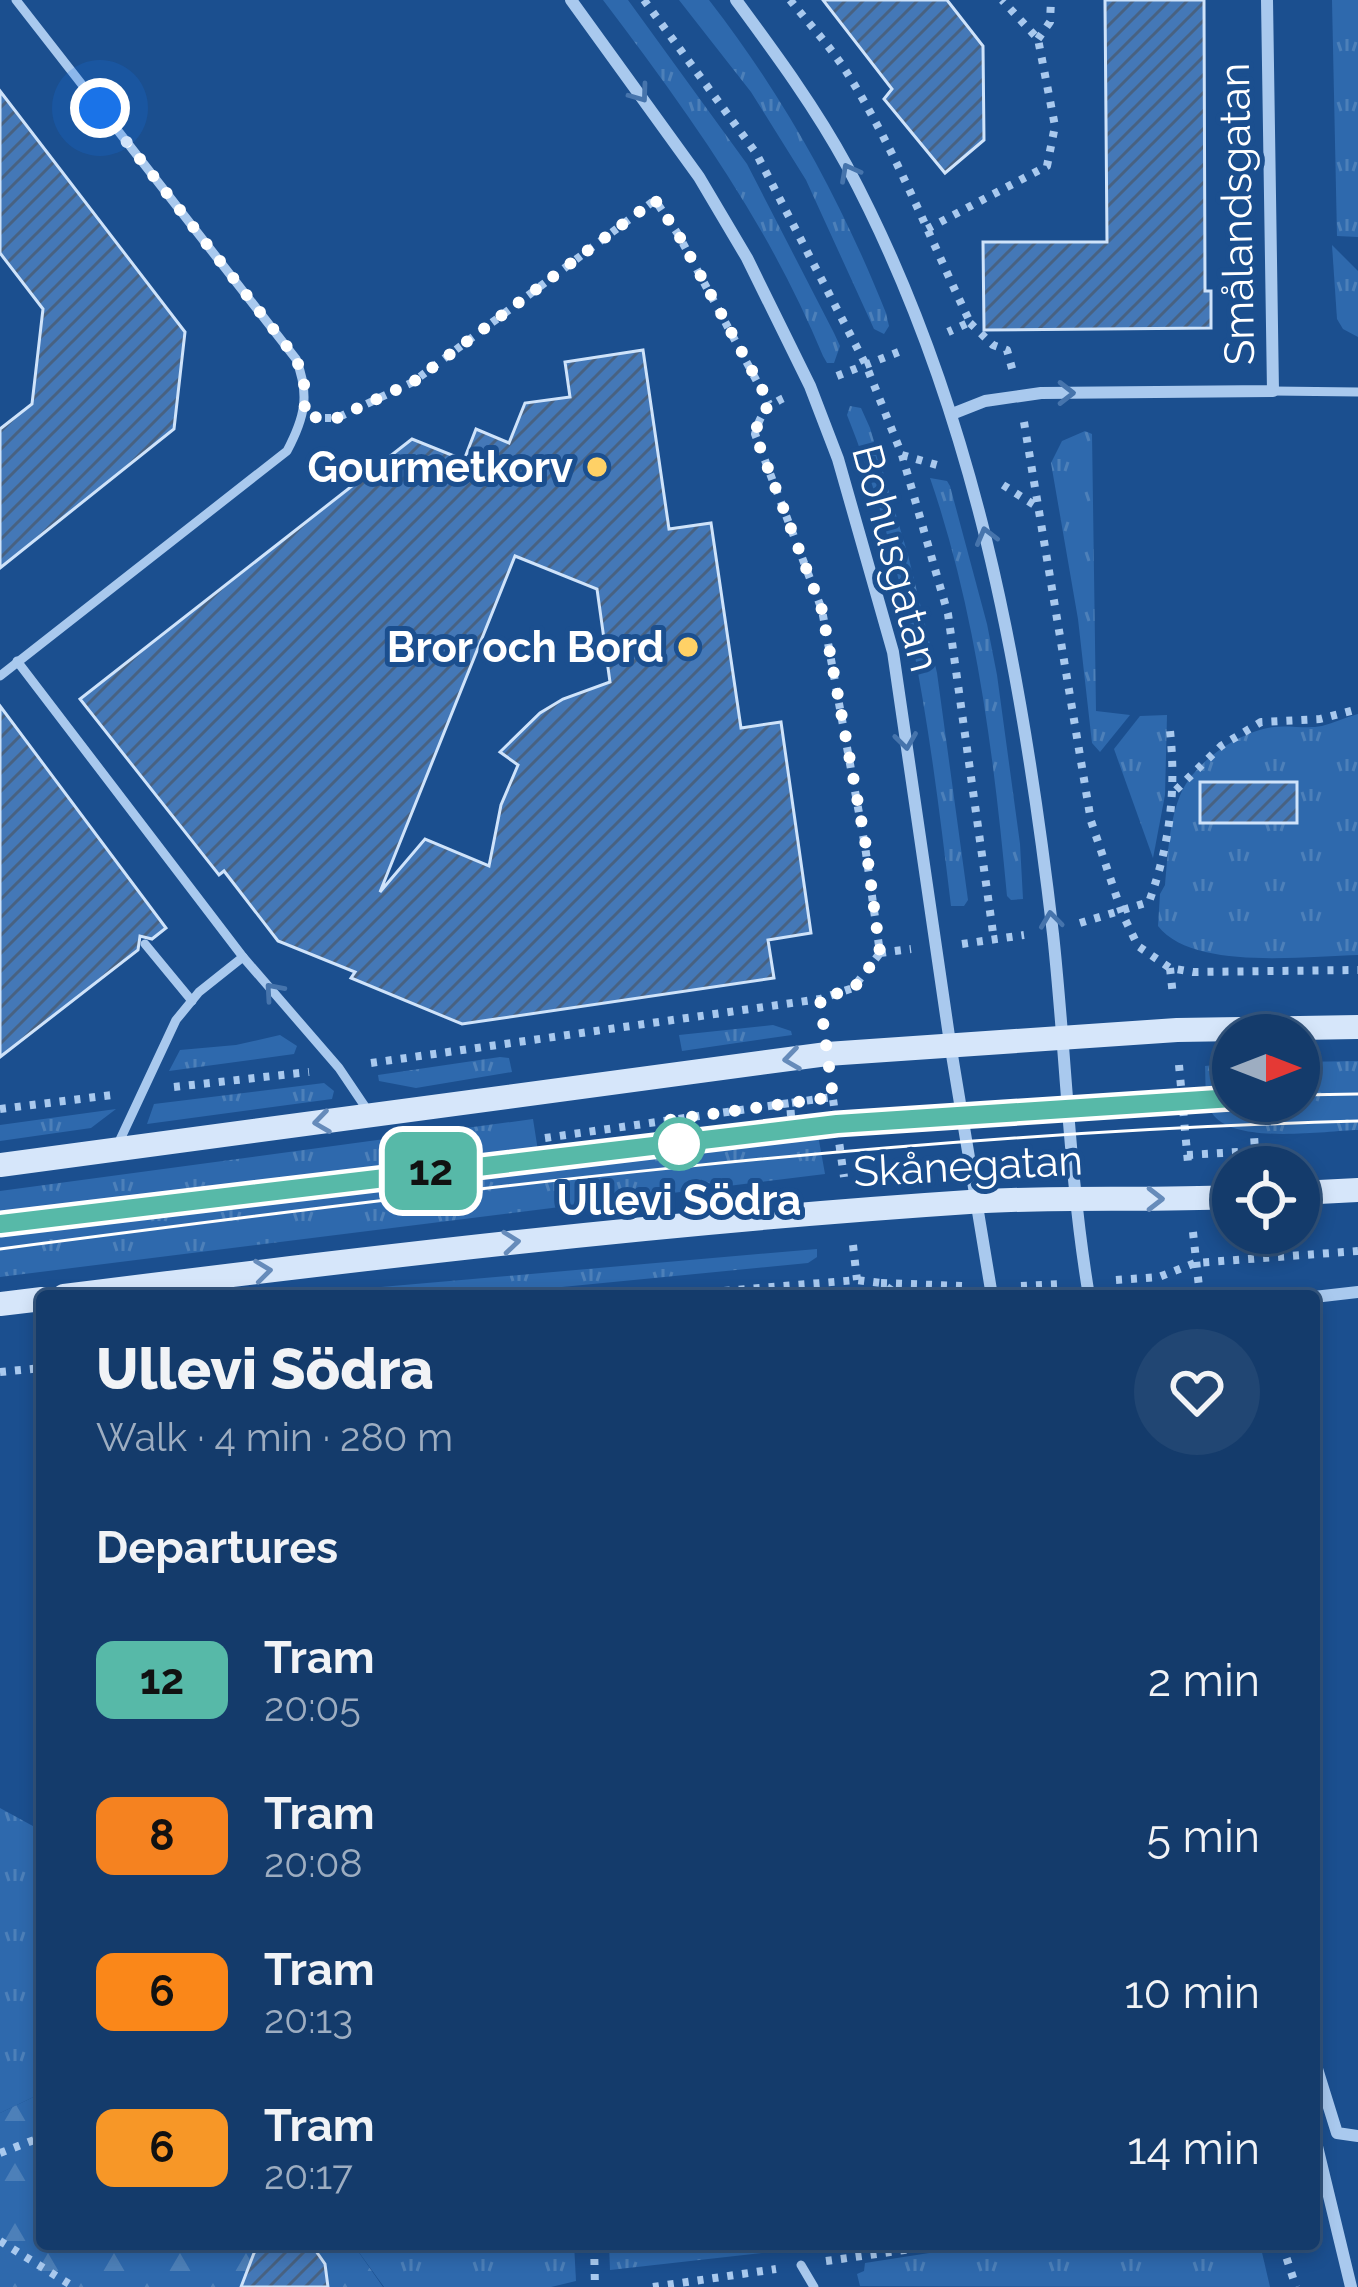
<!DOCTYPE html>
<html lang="en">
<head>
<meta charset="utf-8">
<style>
	:root { --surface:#143b6b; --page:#214673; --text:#f1f3f6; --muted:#9dadc1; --line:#33557e }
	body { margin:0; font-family:Raleway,sans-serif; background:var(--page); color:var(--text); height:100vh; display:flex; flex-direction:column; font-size:45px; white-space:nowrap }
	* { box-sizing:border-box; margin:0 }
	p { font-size:39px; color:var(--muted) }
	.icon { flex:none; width:66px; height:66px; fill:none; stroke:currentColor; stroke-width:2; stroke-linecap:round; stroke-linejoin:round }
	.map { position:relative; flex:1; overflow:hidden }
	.panel { position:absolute; left:36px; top:1290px; width:1284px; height:960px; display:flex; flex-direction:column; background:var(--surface); border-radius:12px; box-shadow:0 6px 18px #0003,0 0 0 3px var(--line) }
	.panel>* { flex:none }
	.badge { padding:0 24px; border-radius:18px; font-size:42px; line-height:78px }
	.needle { width:78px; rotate:90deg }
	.tools { position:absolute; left:1212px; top:1014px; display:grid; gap:24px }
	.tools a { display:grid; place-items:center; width:108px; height:108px; border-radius:50%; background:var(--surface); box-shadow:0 6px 18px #0003,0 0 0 3px var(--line); font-size:60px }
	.you { position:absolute; width:60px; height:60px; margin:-30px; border:9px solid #fff; border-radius:50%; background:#1a73e8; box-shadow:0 0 0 18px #1a73e833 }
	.map>.badge { position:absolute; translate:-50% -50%; box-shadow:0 0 0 6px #fff }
	h2 { padding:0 60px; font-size:45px; line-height:108px }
	.round { display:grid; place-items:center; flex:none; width:126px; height:126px; border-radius:63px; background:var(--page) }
	.overview { display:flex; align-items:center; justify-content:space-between; height:204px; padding:0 60px }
	h1 { font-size:57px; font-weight:800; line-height:90px }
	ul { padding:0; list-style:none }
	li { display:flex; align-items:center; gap:36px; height:156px; padding:0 60px }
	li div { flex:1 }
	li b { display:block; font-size:45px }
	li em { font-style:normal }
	li .badge { min-width:132px; font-weight:700; text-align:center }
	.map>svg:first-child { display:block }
	.grass { fill:url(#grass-tufts) }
	.forest { fill:url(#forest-firs) }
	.building { fill:url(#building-hatch); stroke:#cfe3fa; stroke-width:3; fill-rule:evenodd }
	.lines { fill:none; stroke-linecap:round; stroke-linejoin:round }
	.path { stroke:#a9c9ee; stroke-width:8; stroke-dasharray:6 9; stroke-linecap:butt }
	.lane { stroke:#a9c9ee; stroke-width:9 }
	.street { stroke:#a9c9ee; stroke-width:12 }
	.secondary { stroke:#d6e6fa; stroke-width:24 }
	.tram { stroke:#fff; stroke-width:3 }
	.oneway { stroke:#4674ac }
	.oneway2 { stroke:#668bba }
	.line-casing { stroke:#fff; stroke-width:27 }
	.line { stroke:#57b9a8; stroke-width:18 }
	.walk { stroke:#fff; stroke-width:12; stroke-dasharray:0 21.6 }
	.poi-dot { fill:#ffd166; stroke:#1b4f8f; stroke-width:4.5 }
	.stop-dot { fill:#fff; stroke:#57b9a8; stroke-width:6 }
	.labels { text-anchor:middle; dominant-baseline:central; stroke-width:10; stroke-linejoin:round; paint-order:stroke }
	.street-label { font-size:42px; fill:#fff; stroke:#1b4f8f }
	.poi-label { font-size:42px; font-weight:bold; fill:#fff; stroke:#1b4f8f; text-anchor:end }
	.stop-label { font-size:42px; font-weight:bold; fill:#fff; stroke:#1b4f8f }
</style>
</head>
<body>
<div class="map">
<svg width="1358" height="2287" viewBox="0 0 1358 2287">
	<defs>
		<pattern id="grass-tufts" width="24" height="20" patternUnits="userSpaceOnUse" patternTransform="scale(3)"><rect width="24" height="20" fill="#2e69ad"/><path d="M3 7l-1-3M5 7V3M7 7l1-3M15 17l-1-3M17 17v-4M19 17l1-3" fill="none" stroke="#4d80b9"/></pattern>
		<pattern id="forest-firs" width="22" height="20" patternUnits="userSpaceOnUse" patternTransform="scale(3)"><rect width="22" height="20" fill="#2e69ad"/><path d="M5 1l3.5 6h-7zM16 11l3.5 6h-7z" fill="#4d80b9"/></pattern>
		<pattern id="building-hatch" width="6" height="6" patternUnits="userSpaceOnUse" patternTransform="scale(3)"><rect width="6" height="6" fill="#4478b7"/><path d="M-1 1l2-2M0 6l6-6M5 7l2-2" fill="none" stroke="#486282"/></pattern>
	</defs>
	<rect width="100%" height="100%" fill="#1b4f8f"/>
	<!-- grass -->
	<g class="grass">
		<path d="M603 0H628L747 164 834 333 840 346 834 363H827L823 356C768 223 689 114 603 0Z"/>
		<path d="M679 0H709C785 98 840 198 886 313L889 326 884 334 874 329 806 180 751 92Z"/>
		<polygon points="1332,0 1358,0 1358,237 1337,236"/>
		<polygon points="1332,245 1358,271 1358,337 1343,329 1337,319"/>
		<path d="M850 406 861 408 870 428 908 555 937 673 968 900 964 906H951C931 739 910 572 847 415Z"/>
		<polygon points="1085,431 1092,434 1096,711 1130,715 1100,752 1092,743 1078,619 1051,463 1062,441"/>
		<path d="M930 478 947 481 950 486 987 624 997 675 1020 844 1023 899 1011 900 1007 896C994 757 976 611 930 478Z"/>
		<path d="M1358 714V955C1306 956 1193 971 1158 926L1160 894 1165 885C1168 855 1169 819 1182 791 1197 760 1241 731 1274 727 1289 725 1307 729 1322 726 1334 723 1346 717 1358 714Z"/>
		<polygon points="1167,715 1165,795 1153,858 1114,749 1140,716"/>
		<polygon points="773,1025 791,1031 792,1035 682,1051 679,1035"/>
		<polygon points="280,1035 297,1046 294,1054 169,1071 180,1050 236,1045"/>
		<polygon points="500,1057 509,1058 512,1072 416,1088 379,1081 378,1075"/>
		<path d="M1358 1061V1130C1322 1131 1232 1145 1212 1113 1204 1101 1206 1080 1205 1066L1233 1063V1101H1299V1062Z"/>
		<polygon points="324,1083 334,1091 332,1099 147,1124 154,1104"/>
		<polygon points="116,1109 91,1128 0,1141 0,1125"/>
		<polygon points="533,1119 538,1151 782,1124 818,1135 825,1174 0,1277 0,1191"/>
		<polygon points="817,1249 817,1257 808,1263 470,1296 278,1296"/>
		<polygon points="0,1808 42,1831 42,2093 0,2113"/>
		<polygon points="353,2244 574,2244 576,2281 551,2287 384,2287"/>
		<polygon points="609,2244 841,2244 610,2270"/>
		<polygon points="987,2244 1260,2244 1270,2287 860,2286 857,2274 864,2271 865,2263"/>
	</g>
	<!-- forest -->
	<polygon class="forest" points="42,2093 42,2244 353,2244 383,2287 0,2287 0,2113"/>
	<!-- building -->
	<g class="building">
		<polygon points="823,0 947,0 983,46 984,140 945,173 884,99 892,89"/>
		<polygon points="1105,0 1204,0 1205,291 1211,291 1211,328 984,330 983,242 1107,242"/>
		<polygon points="0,91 185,332 174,429 0,568 0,429 32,404 43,309 0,253"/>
		<path d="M643 350 669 529 711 523 741 728 781 722 811 933 768 940 774 978 462 1024 351 978 355 972 278 941 224 871 219 875 80 699 412 439 464 460 476 429 509 443 525 403 570 397 565 362ZM515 556 597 589 610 682 563 699 540 713 500 752 518 765 501 805 489 866 425 839 380 892Z"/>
		<polygon points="0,706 166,928 152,939 140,936 138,950 0,1057"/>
		<rect x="1200" y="782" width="97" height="41"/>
		<polygon points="263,2244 311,2244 325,2264 328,2287 241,2287 254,2253"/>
	</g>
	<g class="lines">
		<!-- path -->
		<g class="path">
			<polyline points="644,0 756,153 866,365 902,455 948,614 994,940"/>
			<path d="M790 0C807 21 826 42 842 65 894 145 929 237 970 322L948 332"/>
			<polyline points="1038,39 1050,22 1051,0"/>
			<polyline points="927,229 1047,166 1055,126 1038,39 1002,0"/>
			<polyline points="970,323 993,345 1007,350 1013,372"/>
			<polyline points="837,376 901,351"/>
			<polyline points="325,418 337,418 413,382 655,200 678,234 769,404"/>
			<polyline points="1024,422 1091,821 1122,913 1138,946 1170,968 1193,972 1358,970"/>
			<polyline points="902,455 937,465"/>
			<polyline points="1003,485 1036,506"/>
			<polyline points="1176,790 1221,746 1261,722 1320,719 1358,709"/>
			<path d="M1080 923 1149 902C1171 841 1177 786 1169 722"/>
			<polyline points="962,944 1024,935"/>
			<polyline points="880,953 911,949"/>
			<polyline points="1170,968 1173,996"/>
			<path d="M371 1063 820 999 853 988 880 953 865 846 822 610 755 434C760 415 766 406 784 398"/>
			<polyline points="1179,1065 1188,1163"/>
			<polyline points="831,1085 844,1177"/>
			<polyline points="174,1087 309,1072"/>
			<polyline points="0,1109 112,1095"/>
			<polyline points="791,1116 790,1103 833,1097"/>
			<polyline points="545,1138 790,1103"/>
			<polyline points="1187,1155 1255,1151 1254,1135"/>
			<polyline points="1193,1232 1200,1296"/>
			<polyline points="853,1245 857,1280"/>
			<polyline points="1116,1280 1159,1277 1195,1263 1358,1251"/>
			<polyline points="881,1283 964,1286"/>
			<polyline points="1021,1286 1060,1284"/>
			<polyline points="664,1296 857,1280 881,1283 900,1296"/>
			<polyline points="0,1372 42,1368"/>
			<polyline points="0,2153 42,2137"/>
			<polyline points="0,2241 74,2287"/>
			<polyline points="498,2244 499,2244"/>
			<polyline points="594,2244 595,2287"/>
			<polyline points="1282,2244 1296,2287"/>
			<polyline points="826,2261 948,2244"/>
			<polyline points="653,2287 776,2269"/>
		</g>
		<!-- lane -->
		<g class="lane">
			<polyline points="1273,391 1358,392"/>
			<polyline points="17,661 243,957"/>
			<path d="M0 676 287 451C305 417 310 395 296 359L16 0"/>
			<polyline points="145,944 192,1001"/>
			<polyline points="118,1144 176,1020 199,992 243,957 339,1068 368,1111"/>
			<polyline points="801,2265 814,2287"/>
		</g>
		<!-- street -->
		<g class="street">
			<polyline points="571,0 699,177 747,258 810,386 838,459 893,652 950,1043 992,1296"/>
			<path d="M736 0C775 53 815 107 847 166 974 404 1022 668 1053 934 1066 1054 1069 1177 1089 1296"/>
			<polyline points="952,414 985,401 1041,393 1273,391 1267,0"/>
			<polyline points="1314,1297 1358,1292"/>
			<polyline points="1314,2059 1337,2133 1358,2136"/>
			<polyline points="1314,2134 1351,2287"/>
		</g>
		<!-- secondary -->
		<g class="secondary">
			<polyline points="0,1165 827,1054 1177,1030 1358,1027"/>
			<polyline points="1299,1193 1358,1190"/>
			<path d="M64 1296C365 1258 666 1222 969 1202 1057 1196 1145 1201 1233 1197"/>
			<polyline points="0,1304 42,1299"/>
		</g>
		<!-- tram -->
		<g class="tram">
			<polyline points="1299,1095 1358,1094"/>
			<polyline points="0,1224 837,1125 1233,1098"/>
			<path d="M0 1249C452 1190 902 1133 1358 1121"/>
		</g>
	</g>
	<!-- one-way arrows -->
	<defs><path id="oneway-chevron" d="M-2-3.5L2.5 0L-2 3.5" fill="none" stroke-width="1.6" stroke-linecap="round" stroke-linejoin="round" transform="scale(3)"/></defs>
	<g class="oneway">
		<use href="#oneway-chevron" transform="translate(640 94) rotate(54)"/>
		<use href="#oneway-chevron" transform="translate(849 172) rotate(-118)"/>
		<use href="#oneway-chevron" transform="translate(1066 393)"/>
		<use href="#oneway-chevron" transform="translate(986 536) rotate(-105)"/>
		<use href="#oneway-chevron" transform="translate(906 741) rotate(82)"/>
		<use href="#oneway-chevron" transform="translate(1051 920) rotate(-97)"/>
		<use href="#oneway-chevron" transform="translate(273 991) rotate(-131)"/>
	</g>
	<g class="oneway2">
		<use href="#oneway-chevron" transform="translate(792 1059) rotate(172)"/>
		<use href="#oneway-chevron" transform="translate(322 1122) rotate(172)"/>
		<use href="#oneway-chevron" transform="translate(1155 1199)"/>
		<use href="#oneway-chevron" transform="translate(511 1242) rotate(-6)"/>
		<use href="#oneway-chevron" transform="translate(263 1271) rotate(-7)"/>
	</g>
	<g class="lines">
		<defs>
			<polyline id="line" points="0,1224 837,1124 1233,1098"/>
		</defs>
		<!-- line casing -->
		<use href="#line" class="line-casing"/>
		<!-- line -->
		<use href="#line" class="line"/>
		<!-- walk -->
		<polyline class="walk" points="100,108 296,358 304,381 305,417 337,418 413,382 655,200 678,234 770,404 760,416 755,434 822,610 866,846 880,953 854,988 820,999 833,1097 668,1120 679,1144"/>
	</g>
	<!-- markers -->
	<g class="poi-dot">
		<circle cx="597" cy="467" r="12"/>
		<circle cx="688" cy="647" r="12"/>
	</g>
	<circle class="stop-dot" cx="679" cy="1144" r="24"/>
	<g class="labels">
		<!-- street labels -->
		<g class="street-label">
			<text transform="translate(1237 214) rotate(-91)">Smålandsgatan</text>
			<text transform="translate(896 558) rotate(75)">Bohusgatan</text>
			<text transform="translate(968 1166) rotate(-3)">Skånegatan</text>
		</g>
		<!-- poi labels -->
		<g class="poi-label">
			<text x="573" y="467">Gourmetkorv</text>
			<text x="664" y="647">Bror och Bord</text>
		</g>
		<!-- stop labels -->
		<g class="stop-label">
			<text x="679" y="1200">Ullevi Södra</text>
		</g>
	</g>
</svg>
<div class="tools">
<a><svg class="needle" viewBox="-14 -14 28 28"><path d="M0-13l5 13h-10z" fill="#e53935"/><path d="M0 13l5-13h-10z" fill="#9dadc1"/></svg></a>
<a><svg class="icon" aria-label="locate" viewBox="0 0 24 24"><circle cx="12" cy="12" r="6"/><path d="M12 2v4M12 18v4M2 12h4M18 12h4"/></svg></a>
</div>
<div class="you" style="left:100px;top:108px"></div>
<b class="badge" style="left:431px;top:1171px;background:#57b9a8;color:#111">12</b>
<section class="panel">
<div class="overview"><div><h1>Ullevi Södra</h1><p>Walk · 4 min · 280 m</p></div><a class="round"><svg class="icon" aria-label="heart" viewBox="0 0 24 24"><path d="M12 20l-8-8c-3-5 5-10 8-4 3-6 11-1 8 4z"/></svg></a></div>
<h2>Departures</h2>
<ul>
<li><span class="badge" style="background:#57b9a8;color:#111">12</span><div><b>Tram</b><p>20:05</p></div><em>2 min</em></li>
<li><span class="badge" style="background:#f58220;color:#111">8</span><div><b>Tram</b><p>20:08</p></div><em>5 min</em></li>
<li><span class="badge" style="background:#fa8719;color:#111">6</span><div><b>Tram</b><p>20:13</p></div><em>10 min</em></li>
<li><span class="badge" style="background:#f79727;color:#111">6</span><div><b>Tram</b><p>20:17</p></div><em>14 min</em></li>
</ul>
</section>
</div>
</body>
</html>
